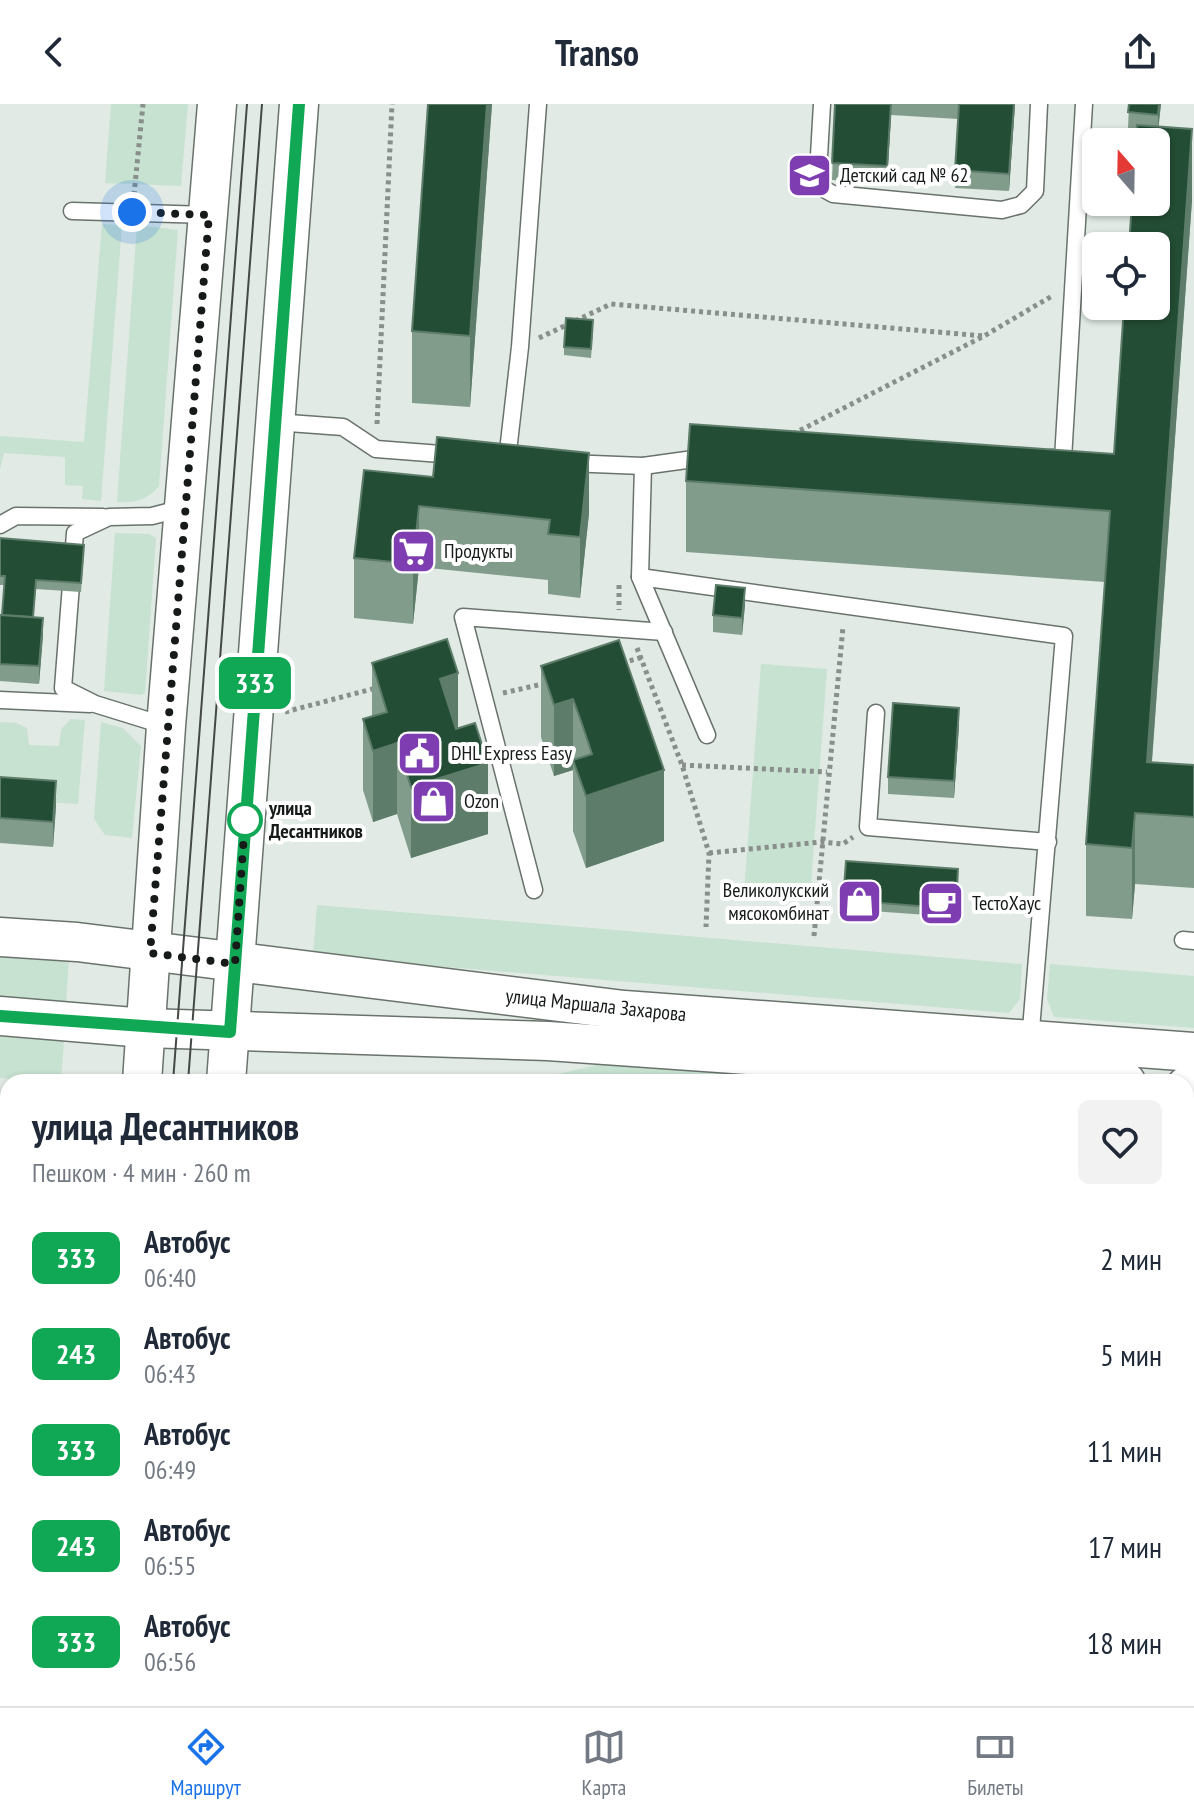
<!DOCTYPE html>
<html lang="ru">
<head>
<meta charset="utf-8">
<style>
	:root { --surface:#fff; --page:#f2f2f3; --text:#1f2937; --muted:#747a83; --line:#e0e1e3; --accent:#1a73e8 }
	body { margin:0; font-family:"PT Sans Narrow",sans-serif; background:var(--page); color:var(--text); height:100vh; display:flex; flex-direction:column; font-size:30px; white-space:nowrap }
	* { box-sizing:border-box; margin:0 }
	p { font-size:26px; color:var(--muted) }
	.icon { flex:none; width:44px; height:44px; fill:none; stroke:currentColor; stroke-width:2; stroke-linecap:round; stroke-linejoin:round }
	.map { position:relative; flex:1; overflow:hidden }
	.panel { position:absolute; left:0px; top:970px; width:1194px; height:632px; display:flex; flex-direction:column; background:var(--surface); border-radius:24px 24px 0 0; box-shadow:0 2px 6px #0004 }
	.panel>* { flex:none }
	.badge { padding:0 16px; border-radius:12px; font-size:28px; line-height:52px }
	.needle { width:52px; rotate:340deg }
	.fabs { position:absolute; left:1082px; top:24px; display:grid; gap:16px }
	.fabs a { display:grid; place-items:center; width:88px; height:88px; border-radius:12px; background:var(--surface); box-shadow:0 2px 6px #0004; font-size:40px }
	.you { position:absolute; width:40px; height:40px; margin:-20px; border:6px solid #fff; border-radius:50%; background:#1a73e8; box-shadow:0 0 0 12px #1a73e833 }
	.map>.badge { position:absolute; translate:-50% -50%; box-shadow:0 0 0 4px #fff }
	.round { display:grid; place-items:center; flex:none; width:84px; height:84px; border-radius:12px; background:var(--page) }
	.head { display:flex; align-items:center; justify-content:space-between; height:136px; padding:0 32px }
	h1 { font-size:38px; font-weight:700; line-height:60px }
	ul { padding:0; list-style:none }
	li { display:flex; align-items:center; gap:24px; height:96px; padding:0 32px }
	li div { flex:1 }
	li b { display:block; font-size:30px }
	li em { font-style:normal }
	li .badge { min-width:88px; font-weight:700; text-align:center }
	header { display:flex; justify-content:space-between; align-items:center; height:104px; padding:0 32px; background:var(--surface); font-size:36px; font-weight:700 }
	.dock { display:flex; justify-content:space-around; align-items:center; height:112px; border-top:2px solid var(--line); background:var(--surface); font-size:22px; color:var(--muted) }
	.dock a { display:grid; justify-items:center; gap:4px }
	.dock .on { color:var(--accent) }
	.map>svg:first-child { display:block }
	.green { fill:#c7e2d0 }
	.lines { fill:none; stroke-linecap:round; stroke-linejoin:round }
	.service-casing { stroke:#6a726c; stroke-width:19 }
	.tertiary-casing { stroke:#6a726c; stroke-width:41 }
	.path { stroke:#898f8b; stroke-width:5; stroke-dasharray:4 4; stroke-linecap:butt }
	.service { stroke:#fff; stroke-width:16 }
	.tertiary { stroke:#fff; stroke-width:38 }
	.tram { stroke:#444946; stroke-width:2 }
	.wall { fill:#829c8c }
	.shaded-wall { fill:#5d7c6a }
	.building { fill:#244d35; stroke:#5d7c6a; stroke-width:2 }
	.line-casing { stroke:#fff; stroke-width:18 }
	.line { stroke:#10a855; stroke-width:12 }
	.walk { stroke:#161a18; stroke-width:8; stroke-dasharray:0 14.4 }
	.stop-dot { fill:#fff; stroke:#10a855; stroke-width:4 }
	.labels { text-anchor:middle; dominant-baseline:central; stroke-width:8; stroke-linejoin:round; paint-order:stroke }
	.poi-label { font-size:20px; fill:#161a18; stroke:#fff; text-anchor:start }
	.stop-label { font-size:20px; font-weight:bold; fill:#161a18; stroke:#fff; text-anchor:start }
	.street-label { font-size:20px; fill:#161a18; stroke:#fff }
</style>
</head>
<body>
<header><svg class="icon" aria-label="back" viewBox="0 0 24 24"><path d="M15 5l-7 7 7 7"/></svg>Transo<svg class="icon" aria-label="share" viewBox="0 0 24 24"><path d="M12 15V3M7 8l5-5 5 5M5 13v7h14v-7"/></svg></header>
<div class="map">
<svg width="1194" height="1602" viewBox="0 0 1194 1602">
	<rect width="100%" height="100%" fill="#e1eae4"/>
	<!-- green -->
	<g class="green">
		<polygon points="111,0 188,0 181,82 105,79"/>
		<polygon points="102,120 122,121 101,397 82,395 83,382 65,381 65,353 4,349 0,366 0,332 84,338"/>
		<path d="M137 121 178 126 159 382C148 396 134 399 117 398Z"/>
		<polygon points="115,429 149,430 156,434 145,589 141,591 104,587"/>
		<polygon points="761,560 827,565 810,794 744,790"/>
		<polygon points="71,615 85,616 78,700 0,695 0,618 16,619 27,624 29,641 59,642 61,625"/>
		<polygon points="101,618 123,624 141,642 132,734 105,731 94,715"/>
		<polygon points="317,801 1022,860 1020,895 1009,909 313,852"/>
		<polygon points="0,849 69,854 66,899 0,894"/>
		<polygon points="1050,860 1194,872 1194,924 1054,913 1047,895"/>
		<polygon points="0,932 64,936 61,978 0,974"/>
		<polygon points="613,957 880,978 525,978"/>
	</g>
	<g class="lines">
		<defs>
			<g id="service">
				<polyline points="822,0 818,69 822,84 833,90 1002,106 1021,101 1035,87 1039,0"/>
				<polyline points="72,107 209,111"/>
				<polyline points="275,318 343,323 376,345 454,351"/>
				<polyline points="1051,354 1063,355 1084,0"/>
				<polyline points="501,355 507,356 520,243 538,0"/>
				<polyline points="568,359 643,362 708,353"/>
				<polyline points="0,421 16,412 103,413"/>
				<polyline points="640,473 643,362"/>
				<polyline points="0,596 90,600"/>
				<polyline points="876,609 868,723 1048,738"/>
				<polyline points="166,622 95,600 63,584 75,429 109,413 152,412 183,404"/>
				<polyline points="707,631 640,473 1064,532 1030,937"/>
				<polyline points="534,786 463,513 664,528"/>
				<polyline points="1183,836 1194,837"/>
				<polyline points="0,1420 8,1421"/>
				<polyline points="416,1602 443,1594"/>
				<polyline points="1172,1602 1194,1595"/>
			</g>
			<g id="tertiary">
				<polyline points="0,833 77,838 624,906 1194,948"/>
				<polyline points="0,912 145,924 548,937 1126,978"/>
				<polyline points="142,978 166,622 217,0"/>
				<polyline points="226,978 299,0"/>
				<polyline points="1186,982 1194,983"/>
				<polyline points="95,1602 95,1594"/>
				<polyline points="177,1602 178,1594"/>
			</g>
		</defs>
		<!-- service casing -->
		<use href="#service" class="service-casing"/>
		<!-- tertiary casing -->
		<use href="#tertiary" class="tertiary-casing"/>
		<!-- path -->
		<g class="path">
			<polyline points="134,91 143,0"/>
			<polyline points="539,234 611,200 984,232"/>
			<polyline points="377,320 392,0"/>
			<polyline points="793,330 984,232 1052,192"/>
			<polyline points="619,481 619,506"/>
			<polyline points="637,544 682,661 709,749 706,823"/>
			<polyline points="622,559 643,553"/>
			<polyline points="503,589 547,579"/>
			<polyline points="285,608 376,584"/>
			<polyline points="682,661 827,668"/>
			<polyline points="709,749 821,738 843,740 853,733"/>
			<polyline points="814,832 843,523"/>
			<polyline points="1186,1283 1194,1281"/>
			<polyline points="680,1594 694,1602"/>
		</g>
		<!-- service -->
		<use href="#service" class="service"/>
		<!-- tertiary -->
		<use href="#tertiary" class="tertiary"/>
		<!-- tram -->
		<g class="tram">
			<polyline points="173,978 247,0"/>
			<polyline points="188,978 262,0"/>
			<polyline points="126,1602 127,1594"/>
			<polyline points="141,1602 142,1594"/>
		</g>
	</g>
	<!-- wall -->
	<g class="wall">
		<polygon points="428,0 492,0 470,303 412,299 412,227"/>
		<polygon points="835,0 1015,0 1009,87 955,84 958,15 891,11 887,79 832,76"/>
		<polygon points="1129,0 1161,0 1158,23 1192,96 1152,658 1194,661 1194,784 1135,780 1132,815 1086,812 1086,740 1105,478 686,448 686,377 1114,350 1137,26 1128,25"/>
		<polygon points="593,225 591,254 564,251 564,243"/>
		<polygon points="364,366 589,409 580,494 548,490 548,476 419,463 413,520 354,514 354,454"/>
		<polygon points="0,434 84,449 81,488 36,485 33,513 43,531 39,580 0,577 0,511 2,511 4,481 0,481"/>
		<polygon points="745,501 742,531 713,528 713,511"/>
		<polygon points="619,536 664,737 586,764 573,727 573,666 554,672 541,633 541,562"/>
		<polygon points="372,559 458,624 488,730 411,754 397,710 373,718 363,686 363,615 372,612"/>
		<polygon points="959,621 954,694 888,690 888,673"/>
		<polygon points="0,673 56,702 53,743 0,739"/>
		<polygon points="958,774 956,813 843,805 843,796"/>
		<polygon points="279,1594 358,1594 344,1599 345,1602 279,1602"/>
		<polygon points="839,1594 1114,1594 1090,1602 842,1602"/>
	</g>
	<!-- shaded-wall -->
	<g class="shaded-wall">
		<polygon points="487,0 492,0 470,303 470,232"/>
		<polygon points="891,0 891,11 887,79 887,62"/>
		<polygon points="1014,0 1015,0 1009,87 1009,70"/>
		<polygon points="1159,0 1161,0 1158,28 1158,11"/>
		<polygon points="1192,25 1192,96 1148,710 1147,658"/>
		<polygon points="589,349 589,409 580,494 580,433"/>
		<polygon points="419,402 419,463 413,520 413,460"/>
		<polygon points="745,484 745,501 742,531 742,514"/>
		<polygon points="43,514 43,531 39,580 39,562"/>
		<polygon points="458,569 458,640 440,575"/>
		<polygon points="573,595 573,666 554,672 554,601"/>
		<polygon points="959,604 959,621 954,694 954,677"/>
		<polygon points="397,639 397,710 373,718 373,647"/>
		<polygon points="488,659 488,730 411,754 411,683"/>
		<polygon points="664,666 664,737 586,764 586,692"/>
		<polygon points="56,677 56,702 53,743 53,718"/>
		<polygon points="1135,709 1135,780 1132,815 1132,744"/>
		<polygon points="1194,1183 1194,1244 1186,1246 1186,1186"/>
		<polygon points="1194,1508 1194,1568 1186,1571 1186,1510"/>
		<polygon points="325,1594 358,1594 335,1602"/>
		<polygon points="928,1594 1114,1594 1090,1602 904,1602"/>
	</g>
	<!-- building -->
	<g class="building">
		<polygon points="428,0 487,0 470,232 412,227"/>
		<polygon points="835,0 891,0 887,62 832,59"/>
		<polygon points="959,0 1014,0 1009,70 955,66"/>
		<polygon points="1129,0 1159,0 1158,11 1128,8"/>
		<polygon points="1137,21 1192,25 1147,658 1194,661 1194,713 1135,709 1132,744 1086,740 1110,407 686,377 690,320 1114,350 1124,202 1156,202 1156,142 1129,142 1132,98 1156,98 1156,38 1136,38"/>
		<polygon points="566,214 593,216 591,245 564,243"/>
		<polygon points="437,333 589,349 580,433 548,430 550,416 419,402 413,460 354,454 364,366 433,373"/>
		<polygon points="0,434 84,441 81,479 36,476 33,513 2,511 5,472 0,472"/>
		<polygon points="716,481 745,484 742,514 713,511"/>
		<polygon points="0,511 43,514 39,562 0,560"/>
		<polygon points="447,535 458,569 440,575 456,625 475,619 488,659 411,683 397,639 373,647 363,615 387,608 372,559"/>
		<polygon points="619,536 664,666 586,692 573,656 592,650 582,620 573,595 554,601 541,562"/>
		<polygon points="893,599 959,604 954,677 888,673"/>
		<polygon points="0,673 56,677 53,718 0,714"/>
		<polygon points="846,757 958,765 956,805 843,796"/>
		<polygon points="1194,1134 1194,1183 1186,1186 1186,1137"/>
		<polygon points="1194,1460 1194,1508 1186,1510 1186,1462"/>
		<polygon points="291,1594 342,1594 345,1602 294,1602"/>
		<polygon points="859,1594 928,1594 904,1602 861,1602"/>
	</g>
	<g class="lines">
		<defs>
			<polyline id="line" points="0,912 230,928 299,0"/>
		</defs>
		<!-- line casing -->
		<use href="#line" class="line-casing"/>
		<!-- line -->
		<use href="#line" class="line"/>
		<!-- walk -->
		<polyline class="walk" points="132,108 209,111 150,849 235,860 245,716"/>
	</g>
	<!-- icons -->
	<defs>
		<symbol id="school-square" viewBox="-11 -11 22 22"><rect x="-9" y="-9" width="18" height="18" rx="4" fill="#7e3db1" stroke="#fff"/><path d="M0-5L7-2L0 1L-7-2ZM-4 1L0 2.5L4 1V4Q0 6-4 4Z" fill="#fff"/></symbol>
		<symbol id="supermarket-square" viewBox="-11 -11 22 22"><rect x="-9" y="-9" width="18" height="18" rx="4" fill="#7e3db1" stroke="#fff"/><path d="M-6-5.5h2.5l.6 2H6L4.5 2H-2.5L-4.4-4H-6ZM-1.5 3.2a1.3 1.3 0 1 0 .1 0ZM3 3.2a1.3 1.3 0 1 0 .1 0Z" fill="#fff"/></symbol>
		<symbol id="civic-square" viewBox="-11 -11 22 22"><rect x="-9" y="-9" width="18" height="18" rx="4" fill="#7e3db1" stroke="#fff"/><path d="M-.6-6.5H3V-4.5H.6V-3L4-1V1h2V6H-6V1h2V-1L-.6-3ZM-1.2 2.5V6h2.4V2.5Z" fill="#fff"/></symbol>
		<symbol id="shop-square" viewBox="-11 -11 22 22"><rect x="-9" y="-9" width="18" height="18" rx="4" fill="#7e3db1" stroke="#fff"/><path d="M-5-2.5h2.3a2.7 3.5 0 0 1 5.4 0H5L5.5 6h-11ZM-1.5-2.5h3a1.5 2.3 0 0 0-3 0Z" fill="#fff"/></symbol>
		<symbol id="cafe-square" viewBox="-11 -11 22 22"><rect x="-9" y="-9" width="18" height="18" rx="4" fill="#7e3db1" stroke="#fff"/><path d="M-5.5-4.5H6V0H3Q3 3.5 0 3.5H-2.5Q-5.5 3.5-5.5 0ZM3-3.2v2h1.7v-2ZM-6 4.5H4V6H-6Z" fill="#fff"/></symbol>
	</defs>
	<g fill-rule="evenodd">
		<use href="#school-square" x="784" y="46" width="51" height="51"/>
		<use href="#supermarket-square" x="388" y="422" width="51" height="51"/>
		<use href="#civic-square" x="394" y="624" width="51" height="51"/>
		<use href="#shop-square" x="408" y="672" width="51" height="51"/>
		<use href="#shop-square" x="834" y="772" width="51" height="51"/>
		<use href="#cafe-square" x="916" y="774" width="51" height="51"/>
	</g>
	<!-- markers -->
	<circle class="stop-dot" cx="245" cy="716" r="16"/>
	<g class="labels">
		<!-- poi labels -->
		<g class="poi-label">
			<text x="840" y="71">Детский сад № 62</text>
			<text x="444" y="447">Продукты</text>
			<text x="451" y="649">DHL Express Easy</text>
			<text x="464" y="697">Ozon</text>
			<text x="829" y="786" text-anchor="end">Великолукский<tspan x="829" dy="23">мясокомбинат</tspan></text>
			<text x="972" y="799">ТестоХаус</text>
		</g>
		<!-- stop labels -->
		<g class="stop-label">
			<text x="269" y="704">улица<tspan x="269" dy="23">Десантников</tspan></text>
		</g>
		<!-- street labels -->
		<g class="street-label">
			<text transform="translate(596 901) rotate(6)">улица Маршала Захарова</text>
		</g>
	</g>
</svg>
<div class="fabs">
<a><svg class="needle" viewBox="-14 -14 28 28"><path d="M0-13l5 13h-10z" fill="#e53935"/><path d="M0 13l5-13h-10z" fill="#747a83"/></svg></a>
<a><svg class="icon" aria-label="locate" viewBox="0 0 24 24"><circle cx="12" cy="12" r="6"/><path d="M12 2v4M12 18v4M2 12h4M18 12h4"/></svg></a>
</div>
<div class="you" style="left:132px;top:108px"></div>
<b class="badge" style="left:255px;top:579px;background:#10a855;color:#fff">333</b>
<section class="panel">
<div class="head"><div><h1>улица Десантников</h1><p>Пешком · 4 мин · 260 m</p></div><a class="round"><svg class="icon" aria-label="heart" viewBox="0 0 24 24"><path d="M12 20l-8-8c-3-5 5-10 8-4 3-6 11-1 8 4z"/></svg></a></div>
<ul>
<li><span class="badge" style="background:#10a855;color:#fff">333</span><div><b>Автобус</b><p>06:40</p></div><em>2 мин</em></li>
<li><span class="badge" style="background:#10a855;color:#fff">243</span><div><b>Автобус</b><p>06:43</p></div><em>5 мин</em></li>
<li><span class="badge" style="background:#10a855;color:#fff">333</span><div><b>Автобус</b><p>06:49</p></div><em>11 мин</em></li>
<li><span class="badge" style="background:#10a855;color:#fff">243</span><div><b>Автобус</b><p>06:55</p></div><em>17 мин</em></li>
<li><span class="badge" style="background:#10a855;color:#fff">333</span><div><b>Автобус</b><p>06:56</p></div><em>18 мин</em></li>
</ul>
</section>
</div>
<nav class="dock">
<a class="on"><svg class="icon" aria-label="directions" viewBox="0 0 24 24"><path d="M12 3l9 9-9 9-9-9zM9 14v-3h6M13 9l2 2-2 2"/></svg>Маршрут</a>
<a><svg class="icon" aria-label="map" viewBox="0 0 24 24"><path d="M3 6l6-2 6 2 6-2v14l-6 2-6-2-6 2zM9 4v14M15 6v14"/></svg>Карта</a>
<a><svg class="icon" aria-label="tickets" viewBox="0 0 24 24"><path d="M3 7h18v10H3zM15 7v10"/></svg>Билеты</a>
</nav>
</body>
</html>
